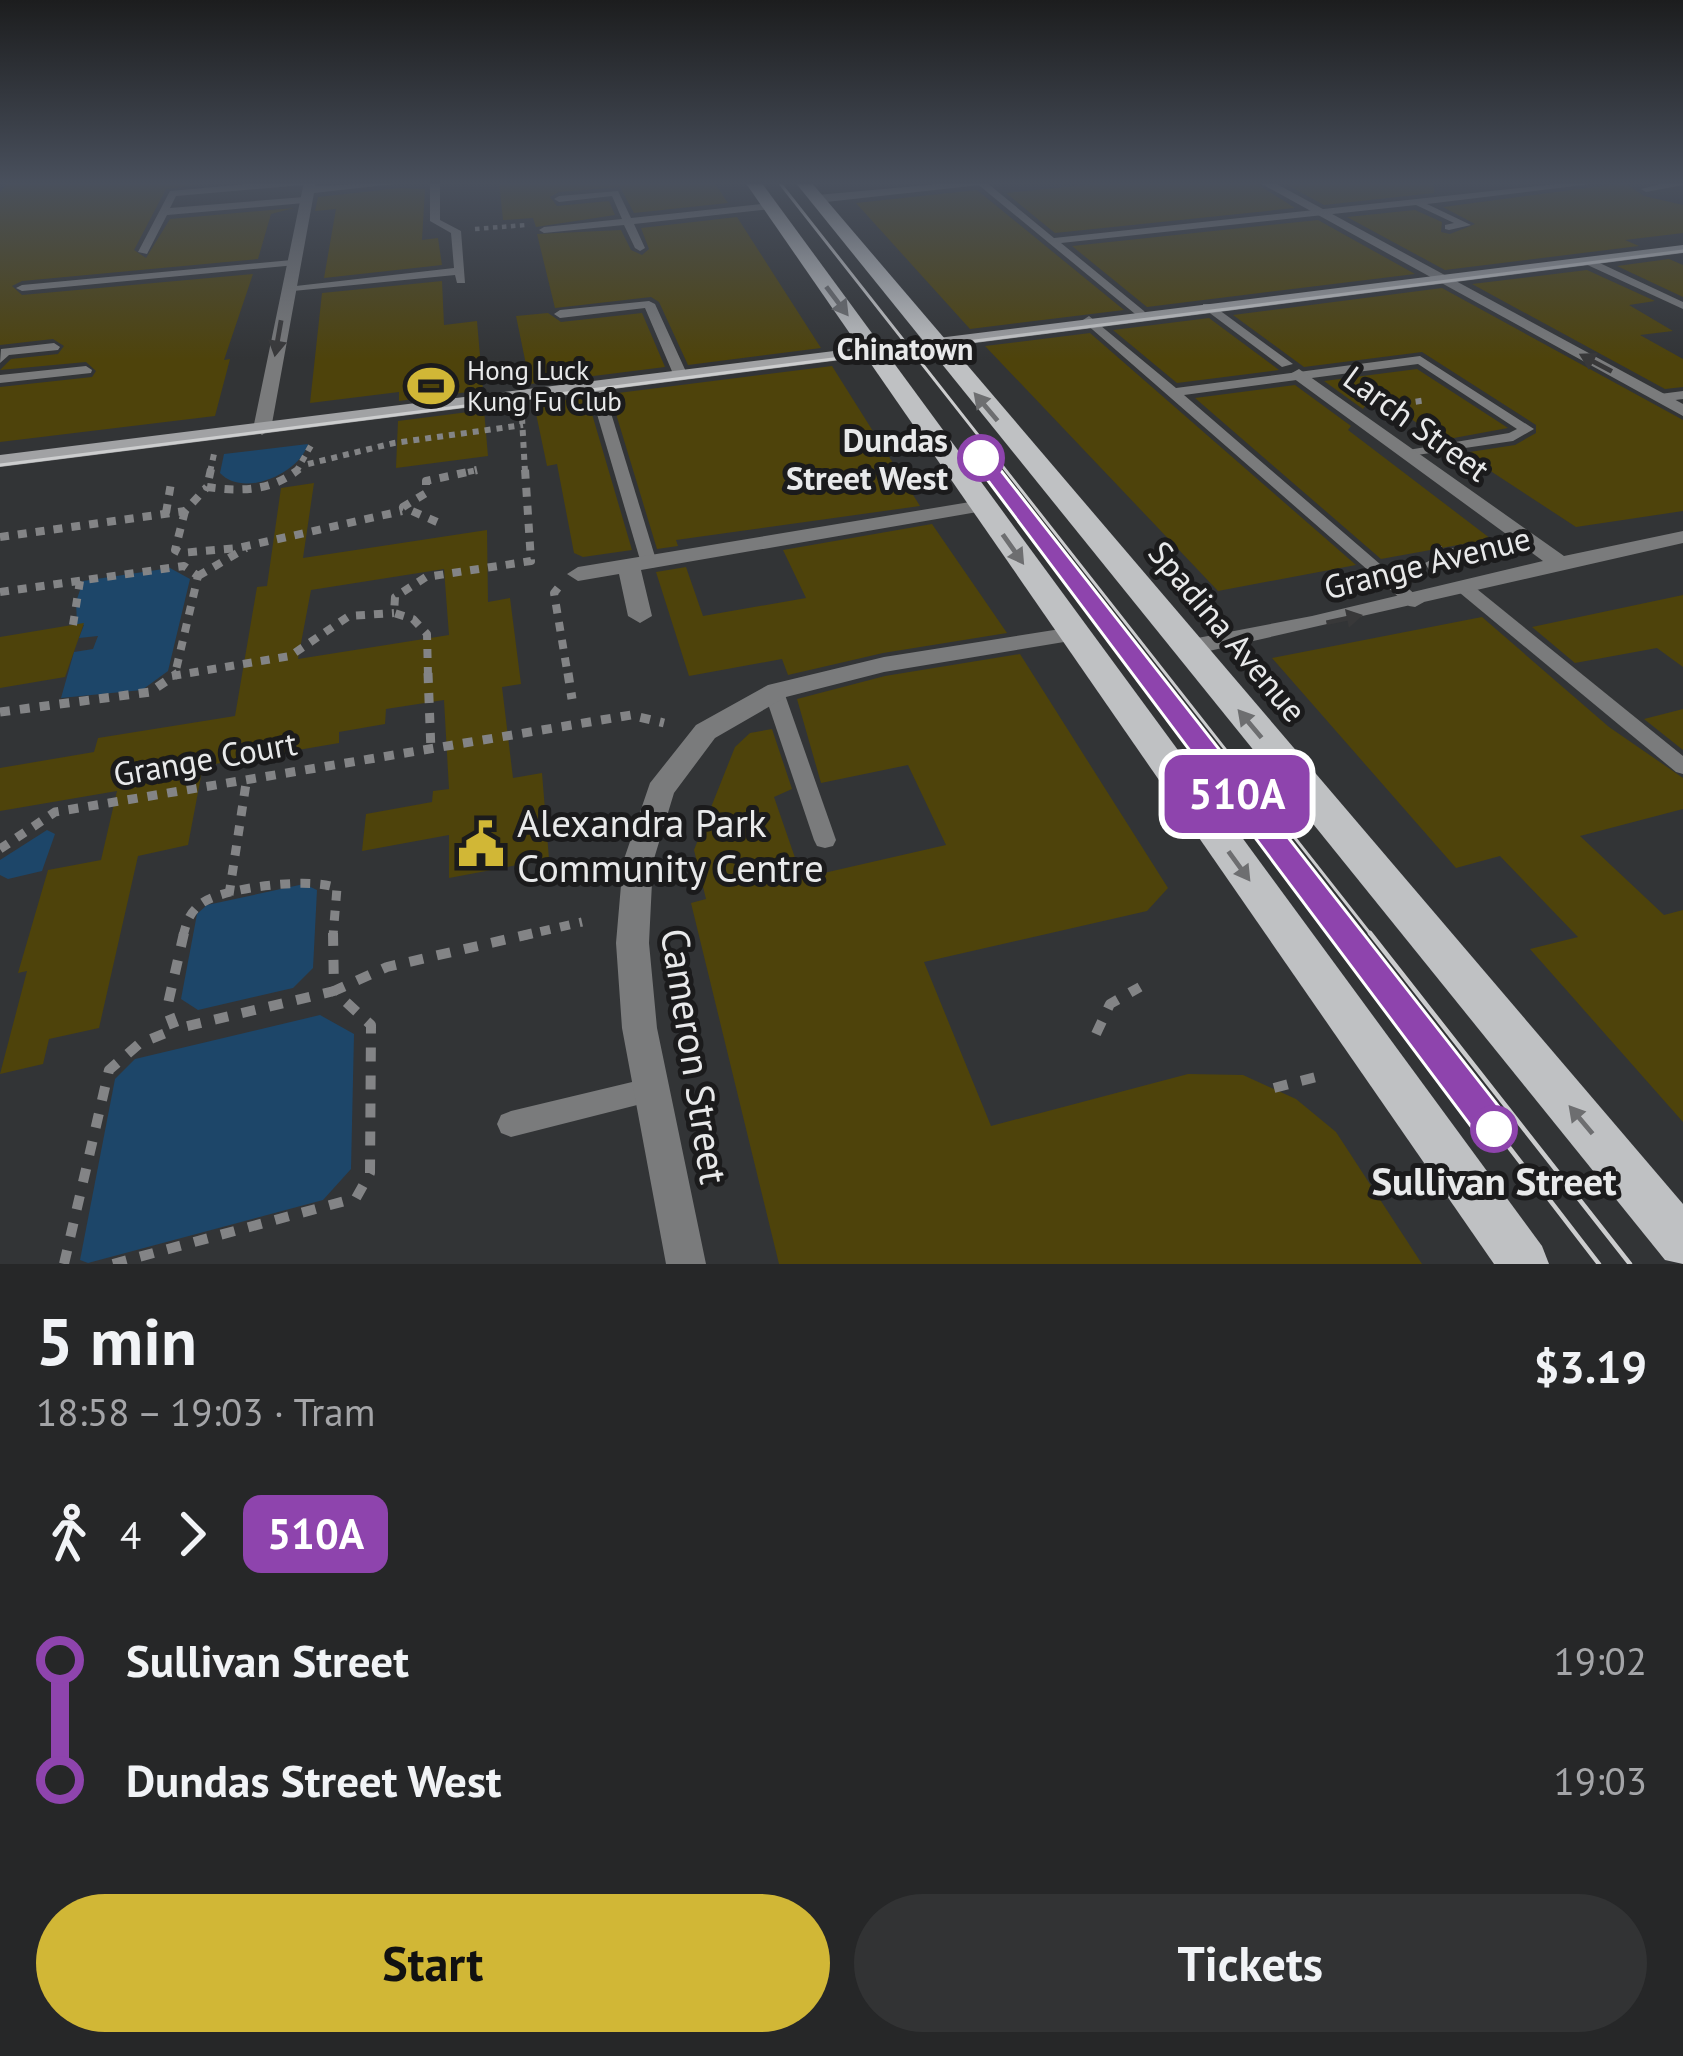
<!DOCTYPE html>
<html lang="en">
<head>
<meta charset="utf-8">
<style>
	:root { --surface:#262728; --page:#323334; --text:#f1f3f6; --muted:#a4a5a8; --accent:#d1b736 }
	body { margin:0; font-family:"PT Sans",sans-serif; background:var(--page); color:var(--text); height:100vh; display:flex; flex-direction:column; font-size:45px; white-space:nowrap }
	* { box-sizing:border-box; margin:0 }
	p { font-size:39px; color:var(--muted) }
	.icon { flex:none; width:66px; height:66px; fill:none; stroke:currentColor; stroke-width:2; stroke-linecap:round; stroke-linejoin:round }
	.map { position:relative; height:1264px; overflow:hidden }
	.details { display:flex; flex-direction:column; background:var(--surface); flex:1 }
	.details>* { flex:none }
	.badge { padding:0 24px; border-radius:18px; font-size:42px; line-height:78px }
	.map>.badge { position:absolute; translate:-50% -50%; box-shadow:0 0 0 6px #fff }
	.legs { display:flex; align-items:center; gap:18px; height:132px; padding:0 36px; font-size:39px }
	.legs p { margin-inline-start:auto }
	.headline { display:flex; align-items:center; justify-content:space-between; height:204px; padding:0 36px }
	h1 { font-size:66px; font-weight:600; line-height:90px }
	.action { display:flex; gap:24px; margin-top:auto; padding:24px 36px }
	.action a { flex:1; height:138px; border-radius:72px; background:var(--accent); color:#111; font-size:48px; font-weight:600; line-height:138px; text-align:center }
	.action a+a { background:var(--page); color:var(--text) }
	ul { padding:0 36px; list-style:none }
	li { display:flex; align-items:center; gap:42px; height:120px; font-size:45px }
	li i { display:grid; place-items:center; width:18px; height:100%; margin:0 15px; background:currentColor }
	li i::after { content:''; width:30px; height:30px; margin:-15px; border:9px solid; border-radius:50%; background:var(--surface) }
	li p { margin-inline-start:auto }
	li:first-child i { background:linear-gradient(#0000 50%,currentColor 0) }
	li:last-child i { background:linear-gradient(currentColor 50%,#0000 0) }
	.map>svg:first-child { display:block }
	.green { fill:#1d4669 }
	.building { fill:#4e430b; fill-rule:evenodd }
	.lines { fill:none; stroke-linecap:round; stroke-linejoin:round }
	.path-far4 { stroke:#838486; stroke-width:4.5; stroke-dasharray:4.5 4.5; stroke-linecap:butt }
	.path-far3 { stroke:#838486; stroke-width:6; stroke-dasharray:6 6; stroke-linecap:butt }
	.path-far2 { stroke:#838486; stroke-width:8; stroke-dasharray:9 9; stroke-linecap:butt }
	.path-far1 { stroke:#838486; stroke-width:9; stroke-dasharray:10 10; stroke-linecap:butt }
	.path { stroke:#838486; stroke-width:10; stroke-dasharray:14 14; stroke-linecap:butt }
	.service { fill:#7a7b7c; fill-rule:evenodd }
	.minor { fill:#7a7b7c; fill-rule:evenodd }
	.secondary { fill:#a1a2a4; fill-rule:evenodd }
	.primary { fill:#bfc1c3; fill-rule:evenodd }
	.tram-far1 { stroke:#cccdce; stroke-width:3 }
	.tram { stroke:#cccdce; stroke-width:4.5 }
	.oneway { fill:#6d6e70 }
	.oneway2 { fill:#383839 }
	.line-1 { fill:#8e44ad; stroke:#fff; stroke-width:3 }
	.stop-1-dot { fill:#fff; stroke:#8e44ad; stroke-width:6 }
	.labels { text-anchor:middle; dominant-baseline:central; stroke-width:10; stroke-linejoin:round; paint-order:stroke }
	.far-poi-label { font-size:27px; fill:#e8e9ea; stroke:#1b1b1c; text-anchor:start }
	.far-neighbourhood-label { font-size:30px; font-weight:bold; fill:#e8e9ea; stroke:#1b1b1c }
	.street-label { font-size:33px; fill:#e8e9ea; stroke:#1b1b1c }
	.stop-label { font-size:33px; font-weight:bold; fill:#e8e9ea; stroke:#1b1b1c; text-anchor:end }
	.near-poi-label { font-size:39px; fill:#e8e9ea; stroke:#1b1b1c; text-anchor:start }
	.near-street-label { font-size:39px; fill:#e8e9ea; stroke:#1b1b1c }
	.near-stop-label { font-size:39px; font-weight:bold; fill:#e8e9ea; stroke:#1b1b1c }
</style>
</head>
<body>
<div class="map">
<svg width="1683" height="1264" viewBox="0 0 1683 1264">
	<rect width="100%" height="100%" fill="#323436"/>
	<!-- green -->
	<g class="green">
		<path d="M308 444C299 474 243 498 220 473L224 454Z"/>
		<polygon points="170,568 190,579 168,671 142,690 61,698 74,652 93,649 98,636 79,638 84,625 77,624 76,602 83,581"/>
		<polygon points="47,830 55,834 42,871 8,879 0,875 0,860"/>
		<polygon points="304,884 317,890 313,968 293,988 198,1010 181,999 197,914 207,905"/>
		<polygon points="320,1015 354,1034 351,1169 323,1200 88,1263 80,1260 115,1079 135,1059"/>
	</g>
	<!-- building -->
	<g class="building">
		<polygon points="9,182 220,182 166,189 134,250 146,258 170,219 294,208 271,214 258,259 22,281 12,286 22,295 253,274 224,360 230,359 215,416 0,442 0,387 92,377 96,371 86,362 0,370 11,359 58,354 64,346 53,339 0,345 0,192"/>
		<polygon points="499,182 714,182 728,203 634,213 620,187 559,192 550,197 557,206 609,201 615,215 536,227 533,218 503,220"/>
		<polygon points="1115,182 1254,182 1295,208 1055,233 1006,193"/>
		<polygon points="1282,182 1434,182 1434,193 1324,205"/>
		<polygon points="1625,183 1644,196 1683,205 1683,233 1625,240 1639,246 1445,270 1347,217 1415,210 1442,222 1441,232 1450,234 1475,224 1443,207"/>
		<polygon points="400,188 425,189 422,240 438,238 442,265 324,278 336,209 315,211 318,197"/>
		<polygon points="977,190 1124,310 970,329 856,203"/>
		<polygon points="737,217 821,348 688,365 659,302 651,297 555,308 537,234 621,230 631,250 642,255 649,249 641,228"/>
		<polygon points="1318,220 1415,274 1147,307 1072,246"/>
		<polygon points="1669,259 1683,265 1683,297 1617,266"/>
		<polygon points="1587,270 1655,301 1629,305 1673,331 1640,335 1683,359 1683,387 1665,389 1472,284"/>
		<polygon points="442,281 444,325 477,321 483,390 399,401 399,392 310,403 322,293"/>
		<polygon points="1442,288 1683,420 1683,511 1576,527 1463,453 1515,445 1536,433 1536,425 1422,352 1304,367 1233,315"/>
		<polygon points="548,313 561,322 642,313 665,367 530,384 516,316"/>
		<polygon points="1209,318 1279,370 1177,383 1113,330"/>
		<polygon points="1090,333 1356,565 1218,591 985,346"/>
		<polygon points="832,366 920,506 676,540 678,546 657,549 610,394"/>
		<polygon points="1417,369 1508,428 1443,440 1373,394 1363,409 1324,381"/>
		<polygon points="1295,385 1351,426 1348,430 1491,539 1381,559 1195,398"/>
		<polygon points="587,397 632,550 583,557 574,553 557,464 547,466 534,404"/>
		<polygon points="484,410 488,456 396,468 398,421"/>
		<path d="M314 483 303 558 487 530 488 602 510 598 521 684 502 687 513 778 542 773 549 859 449 878V835L362 851 366 814 432 802 433 791 449 789 444 700 386 709 385 724 339 732V743L203 766 188 845 138 856 99 1028 49 1039 43 1064 0 1074 27 971 18 973 48 870 101 860 117 791 0 811V768L94 752 98 738 235 716 257 587 267 586 281 488ZM444 569 449 635 298 659 311 590Z"/>
		<polygon points="932,524 1007,633 883,653 788,675 782,659 689,676 656,572 686,567 703,616 806,598 783,550"/>
		<polygon points="1683,595 1683,667 1657,648 1575,663 1532,627"/>
		<polygon points="1482,617 1609,727 1683,778 1683,809 1580,836 1664,915 1683,910 1683,1122 1530,949 1578,937 1500,856 1456,868 1272,658"/>
		<polygon points="84,623 65,677 0,688 0,637"/>
		<polygon points="1020,654 1168,888 1147,911 924,962 991,1126 1188,1074 1243,1075 1296,1099 1336,1132 1422,1264 779,1264 691,903 706,899 694,850 735,747 750,733 772,729 792,789 774,797 802,878 946,845 908,765 821,783 797,699 885,676"/>
		<polygon points="1683,709 1683,750 1644,719"/>
	</g>
	<g class="lines">
		<!-- path-far4 -->
		<polyline class="path-far4" points="475,229 526,225"/>
		<!-- path-far3 -->
		<g class="path-far3">
			<polyline points="1380,407 1427,400"/>
			<polyline points="522,418 525,472"/>
			<polyline points="308,464 394,443 523,425"/>
			<polyline points="210,472 214,454"/>
			<polyline points="296,472 313,442"/>
			<polyline points="468,472 477,470"/>
		</g>
		<!-- path-far2 -->
		<g class="path-far2">
			<path d="M211 469 207 487C241 492 272 491 299 469"/>
			<polyline points="185,511 175,550 181,553 238,548 402,511"/>
			<polyline points="166,513 171,483"/>
			<polyline points="437,522 403,507 426,493 426,481 477,470"/>
			<polyline points="0,537 185,511 207,487"/>
			<polyline points="1433,569 1428,560 1441,550 1481,558"/>
			<polyline points="198,576 246,548"/>
			<polyline points="558,588 554,593 568,676"/>
			<polyline points="0,592 184,566 198,576 175,674"/>
			<polyline points="73,625 80,581"/>
			<polyline points="172,676 290,656 349,616 394,613"/>
			<polyline points="428,676 427,634 413,619 394,613 395,597 426,577 531,561 525,469"/>
		</g>
		<!-- path-far1 -->
		<g class="path-far1">
			<polyline points="428,673 431,751"/>
			<polyline points="568,673 572,699"/>
			<polyline points="0,712 150,692 178,673"/>
			<polyline points="0,849 55,812 631,715 664,723"/>
			<polyline points="229,895 247,777"/>
			<path d="M183 936C187 921 189 913 202 903 225 887 312 877 337 888L333 936"/>
			<polyline points="521,936 582,922"/>
		</g>
		<!-- path -->
		<g class="path">
			<polyline points="184,933 167,1008 175,1029 334,991 333,933"/>
			<polyline points="1096,1034 1110,1004 1140,987"/>
			<polyline points="1274,1088 1316,1077"/>
			<polyline points="64,1264 109,1070 139,1044 175,1029"/>
			<polyline points="113,1264 356,1198 370,1173 371,1025 334,991 387,967 534,933"/>
		</g>
		<!-- service -->
		<g class="service">
			<polygon points="270,182 308,182 303,185 176,196 170,208 304,197 309,200 304,203 167,215 147,254 138,252 170,191"/>
			<polygon points="430,182 440,182 440,220 461,231 465,283 457,283 455,275 283,292 283,288 287,287 454,268 451,233 430,221"/>
			<polygon points="975,182 986,182 1054,238 1576,182 1607,182 1427,204 1471,225 1449,230 1445,229 1445,225 1454,223 1416,205 1061,243 1144,311 1146,314 1140,318"/>
			<polygon points="1668,182 1683,182 1683,185 1646,192 1641,189"/>
			<polygon points="618,191 631,218 772,203 777,206 772,209 634,224 645,248 640,251 635,248 624,225 544,233 539,230 544,227 622,219 612,196 559,202 554,199 559,196"/>
			<polygon points="1581,258 1589,258 1683,302 1683,309 1581,262"/>
			<polygon points="292,260 297,263 296,265 22,291 16,288 22,285"/>
			<polygon points="649,301 655,304 688,376 686,379 674,376 645,308 560,318 554,314 560,310"/>
			<polygon points="1203,304 1211,304 1293,364 1282,367 1203,308"/>
			<polygon points="1089,316 1176,388 1420,356 1534,429 1513,441 1403,457 1401,454 1408,450 1509,433 1517,429 1418,364 1184,395 1424,602 1415,607 1409,606 1085,323 1083,320"/>
			<polygon points="54,343 60,347 58,350 9,355 0,363 1,349"/>
			<polygon points="86,366 92,370 91,373 0,383 0,375"/>
			<polygon points="596,383 603,387 657,563 655,567 649,568 641,563 589,387"/>
			<polygon points="1683,391 1683,399 1660,402 1653,398 1660,394"/>
			<polygon points="1466,584 1472,585 1683,756 1683,774 1676,772 1460,593 1457,589 1460,585"/>
			<polygon points="774,686 784,692 836,840 833,846 825,848 817,846 814,840 764,692"/>
			<polygon points="653,1077 663,1080 666,1089 663,1098 653,1101 511,1137 501,1133 497,1124 501,1115 511,1111"/>
		</g>
		<!-- minor -->
		<g class="minor">
			<polygon points="304,182 316,182 315,186 412,182 314,193 271,429 262,435 253,429"/>
			<polygon points="961,182 1007,182 817,203 811,199 817,195"/>
			<polygon points="1258,182 1273,182 1683,404 1683,416"/>
			<polygon points="1299,369 1564,556 1683,531 1683,543 1187,656 1178,653 1175,648 1178,643 1187,640 1312,616 1543,561 1293,378 1290,374"/>
			<polygon points="982,500 992,506 989,510 641,570 652,616 640,623 628,616 619,574 578,581 567,574 578,567"/>
			<polygon points="1073,627 1085,634 1082,639 884,672 786,697 715,738 674,793 653,862 649,943 657,1028 706,1264 666,1264 622,1028 616,943 623,862 650,783 696,725 768,685 884,657"/>
		</g>
		<!-- secondary -->
		<polygon class="secondary" points="1683,245 1683,253 0,467 0,455"/>
		<!-- primary -->
		<g class="primary">
			<polygon points="745,182 761,182 1542,1246 1549,1264 1494,1264"/>
			<polygon points="795,182 811,182 1683,1204 1683,1264 1665,1260"/>
		</g>
		<!-- tram-far1 -->
		<g class="tram-far1">
			<polyline points="779,182 1372,936"/>
			<polyline points="0,465 1683,251"/>
			<polyline points="1262,827 1346,936"/>
		</g>
		<!-- tram -->
		<g class="tram">
			<polyline points="1344,933 1599,1264"/>
			<polyline points="1370,933 1630,1264"/>
		</g>
	</g>
	<!-- one-way arrows -->
	<defs><path id="oneway-solid" d="M-6-.8H1V-3.2L6.5 0L1 3.2V.8H-6Z" transform="scale(3)"/></defs>
	<g class="oneway">
		<use href="#oneway-solid" transform="translate(837 301) rotate(53)"/>
		<use href="#oneway-solid" transform="translate(986 407) rotate(-130)"/>
		<use href="#oneway-solid" transform="translate(1013 549) rotate(55)"/>
		<use href="#oneway-solid" transform="translate(1250 724) rotate(-130)"/>
		<use href="#oneway-solid" transform="translate(1239 866) rotate(54)"/>
		<use href="#oneway-solid" transform="translate(1581 1120) rotate(-130)"/>
	</g>
	<g class="oneway2">
		<use href="#oneway-solid" transform="translate(278 338) rotate(100)"/>
		<use href="#oneway-solid" transform="translate(1596 363) rotate(-152)"/>
		<use href="#oneway-solid" transform="translate(1344 619) rotate(-12)"/>
	</g>
	<!-- sky -->
	<linearGradient id="sky" x2="0" y2="1"><stop stop-color="#1c1d1e"/><stop offset="0.51" stop-color="#49505d"/><stop offset="1" stop-color="#49505d" stop-opacity="0"/></linearGradient>
	<rect width="1683" height="359" fill="url(#sky)"/>
	<!-- line-1 -->
	<polygon class="line-1" points="981,453 988,454 1507,1117 1512,1129 1507,1141 1494,1146 1482,1141 974,462 974,454"/>
	<!-- icons -->
	<defs>
		<symbol id="stadium-bare" viewBox="-9 -9 18 18"><path d="M0-5a6.5 5 0 1 0 0 10a6.5 5 0 1 0 0-10ZM-3.5-1.8h7v3.6h-7Z" fill="#d1b736" stroke="#1b1b1c" stroke-width="2.5" paint-order="stroke"/></symbol>
		<symbol id="civic-bare" viewBox="-9 -9 18 18"><path d="M-.6-6.5H3V-4.5H.6V-3L4-1V1h2V6H-6V1h2V-1L-.6-3ZM-1.2 2.5V6h2.4V2.5Z" fill="#d1b736" stroke="#1b1b1c" stroke-width="2.5" paint-order="stroke"/></symbol>
	</defs>
	<g fill-rule="evenodd">
		<use href="#stadium-bare" x="398" y="353" width="66" height="66"/>
		<use href="#civic-bare" x="448" y="811" width="66" height="66"/>
	</g>
	<!-- markers -->
	<g class="stop-1-dot">
		<circle cx="981" cy="458" r="21"/>
		<circle cx="1494" cy="1129" r="21"/>
	</g>
	<g class="labels">
		<!-- far-poi labels -->
		<g class="far-poi-label">
			<text x="467" y="370">Hong Luck<tspan x="467" dy="31">Kung Fu Club</tspan></text>
		</g>
		<!-- far-neighbourhood labels -->
		<g class="far-neighbourhood-label">
			<text x="905" y="348">Chinatown</text>
		</g>
		<!-- street labels -->
		<g class="street-label">
			<text transform="translate(1417 423) rotate(36)">Larch Street</text>
			<text transform="translate(1427 562) rotate(-14)">Grange Avenue</text>
			<text transform="translate(1228 631) rotate(50)">Spadina Avenue</text>
			<text transform="translate(205 758) rotate(-10)">Grange Court</text>
		</g>
		<!-- stop labels -->
		<g class="stop-label">
			<text x="948" y="439">Dundas<tspan x="948" dy="38">Street West</tspan></text>
		</g>
		<!-- near-poi labels -->
		<g class="near-poi-label">
			<text x="517" y="822">Alexandra Park<tspan x="517" dy="45">Community Centre</tspan></text>
		</g>
		<!-- near-street labels -->
		<g class="near-street-label">
			<text transform="translate(695 1056) rotate(81)">Cameron Street</text>
		</g>
		<!-- near-stop labels -->
		<g class="near-stop-label">
			<text x="1494" y="1180">Sullivan Street</text>
		</g>
	</g>
</svg>
<b class="badge" style="left:1237px;top:794px;background:#8e44ad;color:#fff">510A</b>
</div>
<section class="details">
<div class="headline"><div><h1>5 min</h1><p>18:58 – 19:03 · Tram</p></div><b>$3.19</b></div>
<div class="legs"><svg class="icon" aria-label="walk" viewBox="0 0 24 24"><circle cx="13" cy="4" r="2"/><path d="M13 8l-2 6 4 7M11 14l-3 7M7 12l3-4h3l4 4"/></svg>4<svg class="icon" aria-label="forward" viewBox="0 0 24 24"><path d="M9 5l7 7-7 7"/></svg><b class="badge" style="background:#8e44ad;color:#fff">510A</b></div>
<ul>
<li><i style="color:#8e44ad"></i><b>Sullivan Street</b><p>19:02</p></li>
<li><i style="color:#8e44ad"></i><b>Dundas Street West</b><p>19:03</p></li>
</ul>
<div class="action"><a>Start</a><a>Tickets</a></div>
</section>
</body>
</html>
